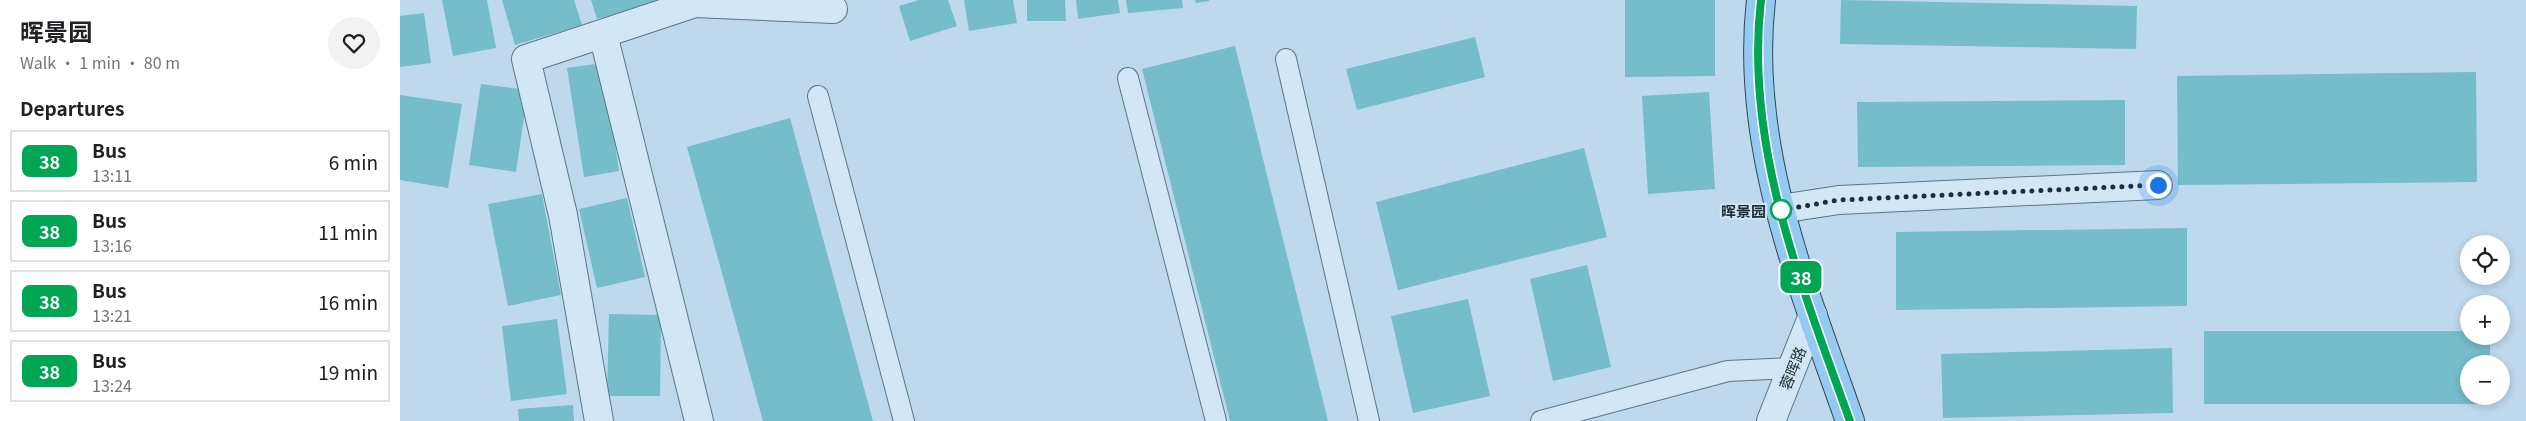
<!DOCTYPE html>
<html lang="en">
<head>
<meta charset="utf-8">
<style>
	:root { --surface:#fff; --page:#f2f2f2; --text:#202124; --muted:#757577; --line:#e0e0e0 }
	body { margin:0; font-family:Georgia,"Noto Sans SC",serif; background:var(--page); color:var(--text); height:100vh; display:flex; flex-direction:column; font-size:19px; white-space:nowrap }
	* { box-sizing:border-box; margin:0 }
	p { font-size:16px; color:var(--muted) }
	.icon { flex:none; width:28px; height:28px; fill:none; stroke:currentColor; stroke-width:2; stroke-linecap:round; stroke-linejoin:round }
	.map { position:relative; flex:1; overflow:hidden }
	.drawer { display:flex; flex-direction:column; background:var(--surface); width:400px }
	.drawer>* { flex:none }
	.badge { padding:0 10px; border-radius:8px; font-size:18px; line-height:32px }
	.fabs { position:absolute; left:2060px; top:235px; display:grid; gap:10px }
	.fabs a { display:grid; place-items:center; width:50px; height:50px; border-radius:50%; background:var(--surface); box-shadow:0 2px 8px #0003; font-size:25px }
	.you { position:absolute; width:25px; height:25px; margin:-12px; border:4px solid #fff; border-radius:50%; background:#1a73e8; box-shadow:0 0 0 8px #1a73e833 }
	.map>.badge { position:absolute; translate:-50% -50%; box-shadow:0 0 0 2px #fff }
	h2 { padding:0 20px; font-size:19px; line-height:45px }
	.round { display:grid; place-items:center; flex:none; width:52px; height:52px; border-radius:26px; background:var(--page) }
	.overview { display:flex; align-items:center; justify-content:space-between; height:85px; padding:0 20px }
	h1 { font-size:24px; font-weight:700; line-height:38px }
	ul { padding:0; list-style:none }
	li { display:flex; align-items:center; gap:15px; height:62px; margin:0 10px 8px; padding:0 10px; border:2px solid var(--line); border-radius:0px }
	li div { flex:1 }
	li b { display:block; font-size:19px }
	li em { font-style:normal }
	li .badge { min-width:55px; font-weight:700; text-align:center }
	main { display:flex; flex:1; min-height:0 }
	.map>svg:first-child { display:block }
	.building { fill:#75bdca }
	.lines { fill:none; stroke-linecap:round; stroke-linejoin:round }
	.service-casing { stroke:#587885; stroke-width:22 }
	.minor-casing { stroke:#587885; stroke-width:30 }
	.primary-casing { stroke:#2c4a52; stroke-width:30 }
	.service { stroke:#d1e7f8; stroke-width:20 }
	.minor { stroke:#d1e7f8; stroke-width:28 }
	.primary { stroke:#96c9f0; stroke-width:28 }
	.line-casing { stroke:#fff; stroke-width:11 }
	.line { stroke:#00a651; stroke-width:8 }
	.walk { stroke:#1c2f34; stroke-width:5; stroke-dasharray:0 9 }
	.stop-dot { fill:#fff; stroke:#00a651; stroke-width:2.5 }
	.labels { text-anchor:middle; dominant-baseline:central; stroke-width:4.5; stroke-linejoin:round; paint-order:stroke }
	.stop-label { font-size:15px; font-weight:bold; fill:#1c2f34; stroke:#cee3f4; text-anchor:end }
	.street-label { font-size:15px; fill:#1c2f34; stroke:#cee3f4 }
</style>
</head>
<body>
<main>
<section class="drawer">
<div class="overview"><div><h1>晖景园</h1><p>Walk · 1 min · 80 m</p></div><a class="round"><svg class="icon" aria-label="heart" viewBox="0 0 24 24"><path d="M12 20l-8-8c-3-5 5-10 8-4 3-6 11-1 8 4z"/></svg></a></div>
<h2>Departures</h2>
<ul>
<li><span class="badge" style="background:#00a651;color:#fff">38</span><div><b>Bus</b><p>13:11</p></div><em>6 min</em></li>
<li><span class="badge" style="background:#00a651;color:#fff">38</span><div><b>Bus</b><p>13:16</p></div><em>11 min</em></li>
<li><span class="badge" style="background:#00a651;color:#fff">38</span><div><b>Bus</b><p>13:21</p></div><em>16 min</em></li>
<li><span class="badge" style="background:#00a651;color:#fff">38</span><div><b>Bus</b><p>13:24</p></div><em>19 min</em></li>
</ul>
</section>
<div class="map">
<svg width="2126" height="421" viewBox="0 0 2126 421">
	<rect width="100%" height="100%" fill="#bed8ed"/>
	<!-- building -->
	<g class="building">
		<polygon points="42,0 87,0 96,48 53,56"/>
		<polygon points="102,0 174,0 182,25 115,45"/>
		<polygon points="191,0 265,0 265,1 197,19"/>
		<polygon points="519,0 548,0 557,26 510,41 499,6"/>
		<polygon points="564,0 613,0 617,23 569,31"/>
		<polygon points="627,0 665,0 666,21 627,21"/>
		<polygon points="676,0 718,0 720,13 678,19"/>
		<polygon points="726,0 782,0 783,8 728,13"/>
		<polygon points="795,0 809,0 809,1 796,3"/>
		<polygon points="1225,0 1315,0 1315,76 1225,77"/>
		<polygon points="1441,0 1737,6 1736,49 1440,44"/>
		<polygon points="24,13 31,63 0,67 0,16"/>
		<polygon points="1075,37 1085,77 957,110 946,69"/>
		<polygon points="835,46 928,421 830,421 742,69"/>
		<polygon points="203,63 219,171 184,177 167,68"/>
		<polygon points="2076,72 2077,182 1778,185 1777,76"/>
		<polygon points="81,84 128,90 116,172 69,165"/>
		<polygon points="1309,92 1315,189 1248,194 1242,96"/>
		<polygon points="0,95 62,104 48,188 0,180"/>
		<polygon points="1725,100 1725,165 1458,167 1457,102"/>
		<polygon points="390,118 473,421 363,421 287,147"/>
		<polygon points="1184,148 1207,237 998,290 976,202"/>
		<polygon points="142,194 161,295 108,306 88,204"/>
		<polygon points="227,198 245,277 197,288 179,209"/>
		<polygon points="1787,228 1787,306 1496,310 1496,232"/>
		<polygon points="1187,265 1211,367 1153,381 1130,279"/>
		<polygon points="1068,299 1090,396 1013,413 991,316"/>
		<polygon points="209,314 261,315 260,396 207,396"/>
		<polygon points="157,319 167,394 111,401 102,326"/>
		<polygon points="1804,331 2069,331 2069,336 2090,336 2090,364 2069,364 2069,396 2090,396 2090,404 1804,404"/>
		<polygon points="1772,348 1773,413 1543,418 1541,354"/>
		<polygon points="173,405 174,421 119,421 118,409"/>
	</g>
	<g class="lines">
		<defs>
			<g id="service">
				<polyline points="886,59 969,421"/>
				<polyline points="728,78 816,421"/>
				<polyline points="418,96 504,421"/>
				<polyline points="1141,421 1328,371 1392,368"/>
			</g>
			<g id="minor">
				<polyline points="294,0 295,3 433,9"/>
				<polyline points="203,34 299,421"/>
				<polyline points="1380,209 1439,200 1758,185"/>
				<polyline points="199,421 163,215 126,59 295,3"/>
				<polyline points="1371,421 1413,315"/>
			</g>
			<path id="primary" d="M1361 0C1344 145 1403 287 1450 421"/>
		</defs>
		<!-- service casing -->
		<use href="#service" class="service-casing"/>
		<!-- minor casing -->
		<use href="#minor" class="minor-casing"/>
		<!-- primary casing -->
		<use href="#primary" class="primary-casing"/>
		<!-- service -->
		<use href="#service" class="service"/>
		<!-- minor -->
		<use href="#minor" class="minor"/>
		<!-- primary -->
		<use href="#primary" class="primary"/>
	</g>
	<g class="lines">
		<defs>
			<path id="line" d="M1361 0C1344 145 1402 287 1450 421"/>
		</defs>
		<!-- line casing -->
		<use href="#line" class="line-casing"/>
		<!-- line -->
		<use href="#line" class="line"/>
		<!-- walk -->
		<polyline class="walk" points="1381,210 1439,200 1758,185"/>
	</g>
	<!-- markers -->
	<circle class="stop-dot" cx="1381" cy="210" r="10"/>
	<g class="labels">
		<!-- stop labels -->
		<g class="stop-label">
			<text x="1366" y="210">晖景园</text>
		</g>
		<!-- street labels -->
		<g class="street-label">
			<text transform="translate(1392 368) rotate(-68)">蓉晖路</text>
		</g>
	</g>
</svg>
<div class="fabs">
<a><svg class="icon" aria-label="locate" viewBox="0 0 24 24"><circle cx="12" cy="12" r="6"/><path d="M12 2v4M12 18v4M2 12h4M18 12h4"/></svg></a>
<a>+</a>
<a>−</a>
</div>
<div class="you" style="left:1758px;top:185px"></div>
<b class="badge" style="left:1401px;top:277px;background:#00a651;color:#fff">38</b>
</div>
</main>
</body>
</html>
